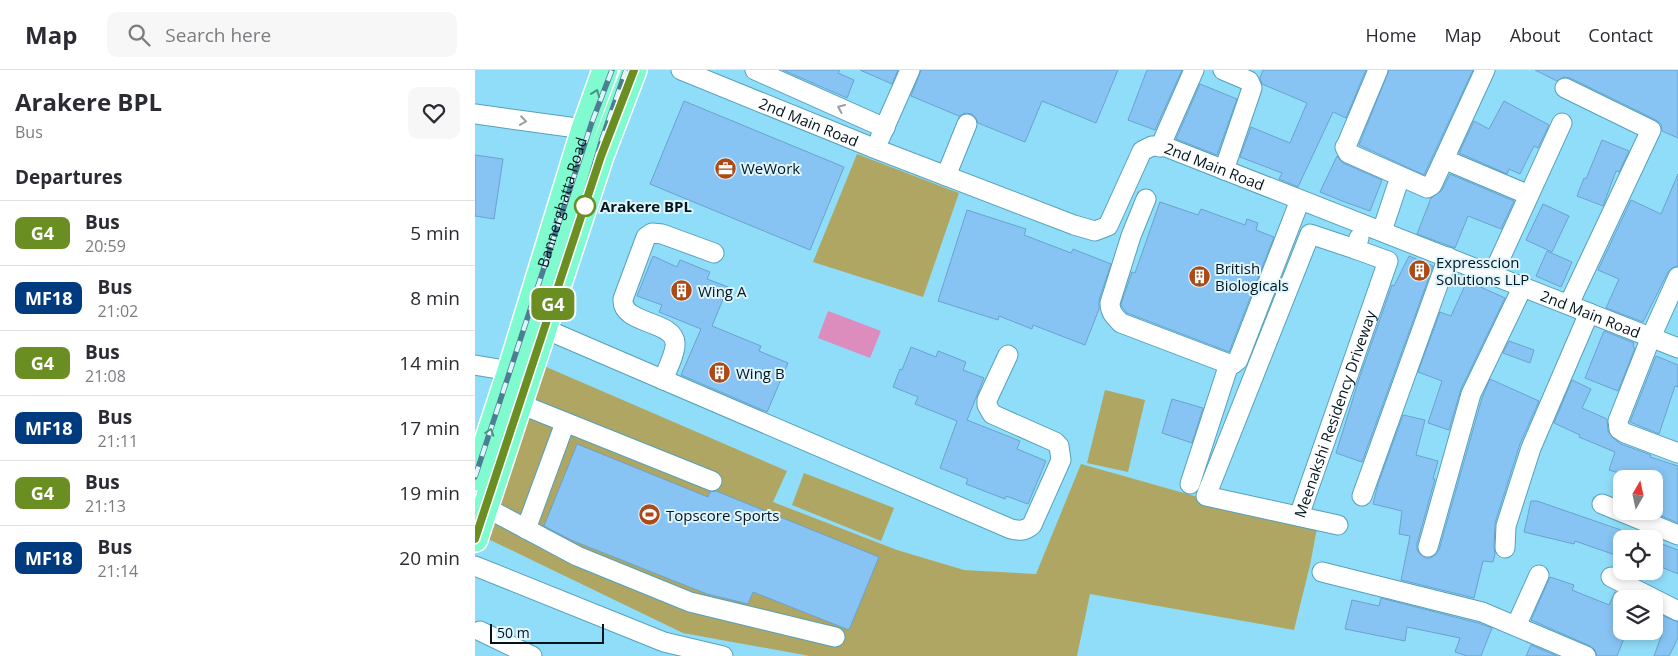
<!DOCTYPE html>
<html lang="en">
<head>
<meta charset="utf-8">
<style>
	:root { --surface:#fff; --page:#f7f7f7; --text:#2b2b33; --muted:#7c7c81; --line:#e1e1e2 }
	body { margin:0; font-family:"Open Sans",sans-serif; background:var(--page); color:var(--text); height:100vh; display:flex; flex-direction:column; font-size:19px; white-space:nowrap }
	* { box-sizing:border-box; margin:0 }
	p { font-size:16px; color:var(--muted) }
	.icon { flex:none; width:28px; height:28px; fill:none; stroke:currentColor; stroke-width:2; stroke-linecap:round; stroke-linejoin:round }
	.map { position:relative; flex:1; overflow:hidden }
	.panel { display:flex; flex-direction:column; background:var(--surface); width:475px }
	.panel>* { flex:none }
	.badge { padding:0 10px; border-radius:8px; font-size:18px; line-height:32px }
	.needle { width:32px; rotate:9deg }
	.tools { position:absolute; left:1138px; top:400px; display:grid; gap:10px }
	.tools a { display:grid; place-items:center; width:50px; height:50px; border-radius:10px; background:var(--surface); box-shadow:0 2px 8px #0003; font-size:25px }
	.scale { position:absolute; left:15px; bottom:12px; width:114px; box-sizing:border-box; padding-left:5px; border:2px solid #00151d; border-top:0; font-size:14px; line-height:18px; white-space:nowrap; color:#00151d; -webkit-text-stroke:4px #dff5fe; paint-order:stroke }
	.map>.badge { position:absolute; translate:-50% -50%; box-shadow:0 0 0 2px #fff }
	h2 { padding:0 15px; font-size:19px; line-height:45px }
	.round { display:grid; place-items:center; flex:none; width:52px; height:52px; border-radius:10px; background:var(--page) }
	.headline { display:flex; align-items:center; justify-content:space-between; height:85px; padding:0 15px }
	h1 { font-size:24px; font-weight:700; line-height:38px }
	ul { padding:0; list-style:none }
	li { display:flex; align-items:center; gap:15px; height:65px; padding:0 15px; border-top:1px solid var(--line) }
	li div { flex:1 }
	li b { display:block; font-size:19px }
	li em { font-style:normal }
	li .badge { min-width:55px; font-weight:700; text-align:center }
	header { display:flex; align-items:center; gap:30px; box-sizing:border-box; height:70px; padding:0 25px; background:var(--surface); border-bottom:1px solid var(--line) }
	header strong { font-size:24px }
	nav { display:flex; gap:28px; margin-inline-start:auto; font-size:18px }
	.search { width:350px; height:45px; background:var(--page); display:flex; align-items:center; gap:12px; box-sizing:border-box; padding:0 18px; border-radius:10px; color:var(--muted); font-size:19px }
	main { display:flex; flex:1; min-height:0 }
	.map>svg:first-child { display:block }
	.green { fill:#aea662 }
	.water { fill:#dc8cbd }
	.building { fill:#87c4f3; stroke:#6ba2cd }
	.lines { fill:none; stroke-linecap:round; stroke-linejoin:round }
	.minor-casing { stroke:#54a1bb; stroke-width:21 }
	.major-casing { stroke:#fff; stroke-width:28 }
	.minor { stroke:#fff; stroke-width:19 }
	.major { stroke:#80facf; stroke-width:25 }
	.rail-casing { stroke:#4c7e91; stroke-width:5.5 }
	.rail { stroke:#dff5fe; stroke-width:4; stroke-dasharray:11; stroke-linecap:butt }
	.oneway { stroke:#46937f }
	.oneway2 { stroke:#99a1a5 }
	.line-casing { stroke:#fff; stroke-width:11 }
	.line { stroke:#6b8e23; stroke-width:8 }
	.stop-dot { fill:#fff; stroke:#6b8e23; stroke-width:2.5 }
	.labels { text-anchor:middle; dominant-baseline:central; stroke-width:4; stroke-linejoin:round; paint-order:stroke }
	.street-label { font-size:15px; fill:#00151d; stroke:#dff5fe }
	.poi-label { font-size:15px; fill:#00151d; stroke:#dff5fe; text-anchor:start }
	.stop-label { font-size:15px; font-weight:bold; fill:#00151d; stroke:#dff5fe; text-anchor:start }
</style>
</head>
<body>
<header>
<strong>Map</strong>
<div class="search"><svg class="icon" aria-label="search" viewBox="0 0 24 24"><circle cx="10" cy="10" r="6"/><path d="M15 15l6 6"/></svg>Search here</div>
<nav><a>Home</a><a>Map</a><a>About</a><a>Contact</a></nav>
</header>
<main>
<section class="panel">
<div class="headline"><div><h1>Arakere BPL</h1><p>Bus</p></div><a class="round"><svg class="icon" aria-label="heart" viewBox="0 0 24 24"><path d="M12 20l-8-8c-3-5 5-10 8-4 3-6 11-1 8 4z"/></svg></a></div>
<h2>Departures</h2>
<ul>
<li><span class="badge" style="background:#6b8e23;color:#fff">G4</span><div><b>Bus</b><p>20:59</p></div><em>5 min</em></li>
<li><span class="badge" style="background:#003b80;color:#fff">MF18</span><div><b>Bus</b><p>21:02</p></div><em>8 min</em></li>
<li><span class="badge" style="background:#6b8e23;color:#fff">G4</span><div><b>Bus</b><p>21:08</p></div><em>14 min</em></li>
<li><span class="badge" style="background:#003b80;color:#fff">MF18</span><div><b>Bus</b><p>21:11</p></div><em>17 min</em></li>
<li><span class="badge" style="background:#6b8e23;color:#fff">G4</span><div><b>Bus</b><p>21:13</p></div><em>19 min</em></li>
<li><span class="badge" style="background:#003b80;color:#fff">MF18</span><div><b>Bus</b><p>21:14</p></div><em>20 min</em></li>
</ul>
</section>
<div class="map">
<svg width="1203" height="586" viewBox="0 0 1203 586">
	<rect width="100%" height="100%" fill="#90ddf9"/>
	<!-- green -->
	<g class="green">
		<polygon points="382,84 484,123 448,227 338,192"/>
		<polygon points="69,296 312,401 298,432 422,480 489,500 561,504 606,394 723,427 842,458 835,495 819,560 615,524 602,586 335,586 208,563 11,468"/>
		<polygon points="630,320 670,330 653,402 612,393"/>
		<polygon points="329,403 419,438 406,471 317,435"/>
	</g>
	<!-- water -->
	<polygon class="water" points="353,241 406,261 395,288 343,268"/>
	<!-- building -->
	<g class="building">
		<polygon points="308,0 365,0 363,3 379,10 372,28"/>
		<polygon points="385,0 423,0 417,14"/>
		<polygon points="446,0 643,0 621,53 567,31 550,72 503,53 501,48 497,44 490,43 484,46 436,26"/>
		<polygon points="672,0 707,0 680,60 653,50"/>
		<polygon points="788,0 891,0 871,48 858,42 823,117 804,109 807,103 765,87 776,57 815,73 832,33 787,14 785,8"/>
		<polygon points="914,0 998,0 949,105 884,75"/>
		<polygon points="1060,0 1203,0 1203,68 1187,61 1186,54 1181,50 1095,8 1089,7 1082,11"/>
		<polygon points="725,14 762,29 742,85 701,69"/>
		<polygon points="209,31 369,97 335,180 175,114"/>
		<polygon points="1029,31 1074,55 1063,78 1059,76 1045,104 1034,99 1032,104 984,83 999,51 1014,59"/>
		<polygon points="1127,70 1154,81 1144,102 1141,101 1128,136 1102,126 1109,108 1111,109"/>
		<polygon points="0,85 28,89 19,149 0,146"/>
		<polygon points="862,86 868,93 907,110 895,141 867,131 845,122"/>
		<polygon points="975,104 1039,131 1026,159 993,146 980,178 942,164 956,128 967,120"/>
		<polygon points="1203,104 1203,196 1197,198 1193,202 1168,252 1131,238 1144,209 1123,200 1156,130 1186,144"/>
		<polygon points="685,132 723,145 726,139 770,155 772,149 783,153 781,160 799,167 754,282 652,243 647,237 646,234 657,202 660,203"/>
		<polygon points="1068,134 1094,146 1077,182 1051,170"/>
		<polygon points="492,140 551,159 549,165 596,183 598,179 636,194 624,230 624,239 610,275 558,255 557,259 524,246 523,250 463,231"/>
		<polygon points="1072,181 1097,192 1086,217 1061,206"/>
		<polygon points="178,186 202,197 205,190 235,202 232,209 253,217 237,256 286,276 284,281 313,293 292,342 206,305 226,259 184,242 187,235 162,226"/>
		<polygon points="934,186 958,196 887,392 861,383 885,306 917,215 919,216"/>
		<polygon points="992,211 1030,228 986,319 974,360 953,353 967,311 943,302 965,242 976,246"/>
		<polygon points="1129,261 1159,273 1158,277 1160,278 1143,321 1110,308"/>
		<polygon points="1034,271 1059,280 1055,293 1028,283"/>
		<polygon points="436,277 461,287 463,281 491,292 488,300 509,308 492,350 545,371 542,379 571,391 553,434 531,426 530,429 491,414 493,409 465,398 482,351 440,334 443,327 418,317 425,299 427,300"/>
		<polygon points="1181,286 1203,295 1203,317 1200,316 1184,364 1155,352"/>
		<polygon points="1015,309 1064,331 1045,374 1020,453 1019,477 1020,484 1018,492 1008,491 999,528 926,510 935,466 924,464 927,441 898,434 903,414 928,345 950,350 941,385 963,391 958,409 960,409 942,474 942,480 945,484 950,488 955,488 960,485 964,480 1007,328"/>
		<polygon points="1097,310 1116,319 1107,338 1132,349 1133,361 1138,368 1146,374 1176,385 1175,387 1203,396 1203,453 1179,443 1179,409 1163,409 1134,400 1140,382 1104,367 1105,365 1079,353"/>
		<polygon points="697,329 728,338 717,373 687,363"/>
		<polygon points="102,374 233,427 235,422 241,421 404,487 374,560 278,522 273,534 232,524 96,470 69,456"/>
		<polygon points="1056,431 1062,431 1146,460 1146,487 1100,471 1099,474 1049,462"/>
		<polygon points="1179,471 1203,480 1203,504 1179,494"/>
		<polygon points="1075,507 1099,515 1097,520 1134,535 1140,522 1146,525 1146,561 1152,561 1142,586 1122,586 1120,580 1115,576 1056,550"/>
		<polygon points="906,528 1003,553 1017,558 1006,586 992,586 980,582 985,568 932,557 930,571 870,559 877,530 904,536"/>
		<polygon points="1184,544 1203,552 1203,568 1194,586 1179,586 1187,564 1179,560 1179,554"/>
		<polygon points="1056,575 1082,586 1051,586"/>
	</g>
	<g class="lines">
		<defs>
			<g id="minor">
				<path id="s1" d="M206 0 401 79 599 155 620 161 633 156 667 81 677 76 691 77 1203 278"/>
				<polyline points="280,0 410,58"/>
				<polyline points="748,0 774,11 777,18 749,100"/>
				<polyline points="903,0 872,74 870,77 873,83 952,118 957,115 1010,0"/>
				<polyline points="1090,18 1176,60 1094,234"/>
				<polyline points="0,44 109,59"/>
				<polyline points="405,68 435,0"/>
				<polyline points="685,77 719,0"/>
				<polyline points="978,93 1054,125"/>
				<polyline points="471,106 492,54"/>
				<path d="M671 129 656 166 635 233C635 242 639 246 646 253L754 294H758L763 290 825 130"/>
				<polyline points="907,161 925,107"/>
				<polyline points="1018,204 1087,53"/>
				<polyline points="1203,207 1176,267 1143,351 1144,359 1150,363 1203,383"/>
				<path d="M70 259 536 459C545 461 550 461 557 455L586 390 584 376 580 372 517 344 512 335V330L533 285"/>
				<polyline points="0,295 35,301"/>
				<path d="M188 310C192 300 201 282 200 273 199 250 146 255 148 229L171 167 177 163 187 164 239 183"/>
				<polyline points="45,334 237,411"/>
				<polyline points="715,414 754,294"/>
				<polyline points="887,426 973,187"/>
				<polyline points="1127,434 1203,465"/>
				<polyline points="10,437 102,486 215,532 360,567"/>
				<path id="s2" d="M824 446 913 191 880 179 884 168"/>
				<polyline points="863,455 731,426 835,164 880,179"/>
				<polyline points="51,459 90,353"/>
				<polyline points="953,477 996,324 1048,216"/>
				<polyline points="1030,478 1031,456 1056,378 1114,243"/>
				<polyline points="0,496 189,572 248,586"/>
				<polyline points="847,502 1007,542 1111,586"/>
				<polyline points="1136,507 1203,541"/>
				<polyline points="1041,556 1064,505"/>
				<polyline points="5,561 57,586"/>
			</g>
			<g id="major">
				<path id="s3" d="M0 408 35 301 109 59 130 0"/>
				<polyline points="0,469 126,86 159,0"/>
			</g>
		</defs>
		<!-- minor casing -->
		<use href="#minor" class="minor-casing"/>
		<!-- major casing -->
		<use href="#major" class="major-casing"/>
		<!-- minor -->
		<use href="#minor" class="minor"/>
		<!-- major -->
		<use href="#major" class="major"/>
		<defs>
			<g id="rail">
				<polyline points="0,407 117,52 137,0"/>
				<polyline points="0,470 72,256 127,69 151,0"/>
			</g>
		</defs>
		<!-- rail casing -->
		<use href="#rail" class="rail-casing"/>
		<!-- rail -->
		<use href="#rail" class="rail"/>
	</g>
	<!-- one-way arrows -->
	<defs><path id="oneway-chevron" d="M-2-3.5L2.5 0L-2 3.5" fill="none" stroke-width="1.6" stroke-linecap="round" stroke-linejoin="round" transform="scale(1.25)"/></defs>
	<g class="oneway">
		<use href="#oneway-chevron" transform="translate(121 23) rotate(-70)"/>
		<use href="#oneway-chevron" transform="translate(15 362) rotate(-72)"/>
	</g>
	<g class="oneway2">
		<use href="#oneway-chevron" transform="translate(366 38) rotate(-156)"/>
		<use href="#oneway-chevron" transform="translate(48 51) rotate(8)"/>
	</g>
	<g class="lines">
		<defs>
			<polyline id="line" points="0,469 126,86 159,0"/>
		</defs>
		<!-- line casing -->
		<use href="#line" class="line-casing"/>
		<!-- line -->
		<use href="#line" class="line"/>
	</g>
	<!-- icons -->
	<defs>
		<symbol id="office-disc" viewBox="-11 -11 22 22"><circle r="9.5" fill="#ad4917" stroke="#dff5fe"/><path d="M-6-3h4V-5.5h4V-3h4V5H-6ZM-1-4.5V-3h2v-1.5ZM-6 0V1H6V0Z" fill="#fff"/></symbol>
		<symbol id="building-disc" viewBox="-11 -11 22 22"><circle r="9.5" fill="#ad4917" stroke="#dff5fe"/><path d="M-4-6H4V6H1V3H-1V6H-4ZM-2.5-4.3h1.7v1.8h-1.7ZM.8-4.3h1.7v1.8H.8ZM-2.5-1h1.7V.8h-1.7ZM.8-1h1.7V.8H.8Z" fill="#fff"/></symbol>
		<symbol id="stadium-disc" viewBox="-11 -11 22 22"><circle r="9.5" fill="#ad4917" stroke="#dff5fe"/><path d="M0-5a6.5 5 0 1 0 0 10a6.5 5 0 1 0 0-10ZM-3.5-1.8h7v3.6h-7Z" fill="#fff"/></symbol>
	</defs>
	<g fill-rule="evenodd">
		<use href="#office-disc" x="238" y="86" width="25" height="25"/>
		<use href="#building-disc" x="932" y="188" width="25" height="25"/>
		<use href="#building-disc" x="712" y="194" width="25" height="25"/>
		<use href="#building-disc" x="194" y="208" width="25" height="25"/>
		<use href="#building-disc" x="232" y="290" width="25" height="25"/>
		<use href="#stadium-disc" x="162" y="432" width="25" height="25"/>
	</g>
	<!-- markers -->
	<circle class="stop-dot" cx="110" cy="136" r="10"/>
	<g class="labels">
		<!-- street labels -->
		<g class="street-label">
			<text stroke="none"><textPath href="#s1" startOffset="138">2nd Main Road</textPath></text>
			<text stroke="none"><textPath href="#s1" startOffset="618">2nd Main Road</textPath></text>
			<text stroke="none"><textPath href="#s3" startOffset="289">Bannerghatta Road</textPath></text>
			<text stroke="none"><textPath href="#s1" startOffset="1022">2nd Main Road</textPath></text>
			<text stroke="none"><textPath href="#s2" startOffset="108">Meenakshi Residency Driveway</textPath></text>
		</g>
		<!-- poi labels -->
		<g class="poi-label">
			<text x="266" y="98">WeWork</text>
			<text x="961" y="192">Expresscion<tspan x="961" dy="17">Solutions LLP</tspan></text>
			<text x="740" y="198">British<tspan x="740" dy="17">Biologicals</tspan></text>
			<text x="223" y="221">Wing A</text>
			<text x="261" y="303">Wing B</text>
			<text x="191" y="445">Topscore Sports</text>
		</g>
		<!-- stop labels -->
		<g class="stop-label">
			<text x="125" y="136">Arakere BPL</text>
		</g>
	</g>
</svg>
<div class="tools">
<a><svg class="needle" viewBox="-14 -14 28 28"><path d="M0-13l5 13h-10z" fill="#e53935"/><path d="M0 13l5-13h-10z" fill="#7c7c81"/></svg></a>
<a><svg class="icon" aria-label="locate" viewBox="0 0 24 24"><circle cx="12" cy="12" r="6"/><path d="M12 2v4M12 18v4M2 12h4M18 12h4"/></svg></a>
<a><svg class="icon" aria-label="layers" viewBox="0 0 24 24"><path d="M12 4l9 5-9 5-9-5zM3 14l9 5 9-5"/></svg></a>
</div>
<div class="scale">50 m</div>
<b class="badge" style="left:78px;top:234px;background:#6b8e23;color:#fff">G4</b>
</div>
</main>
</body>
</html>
